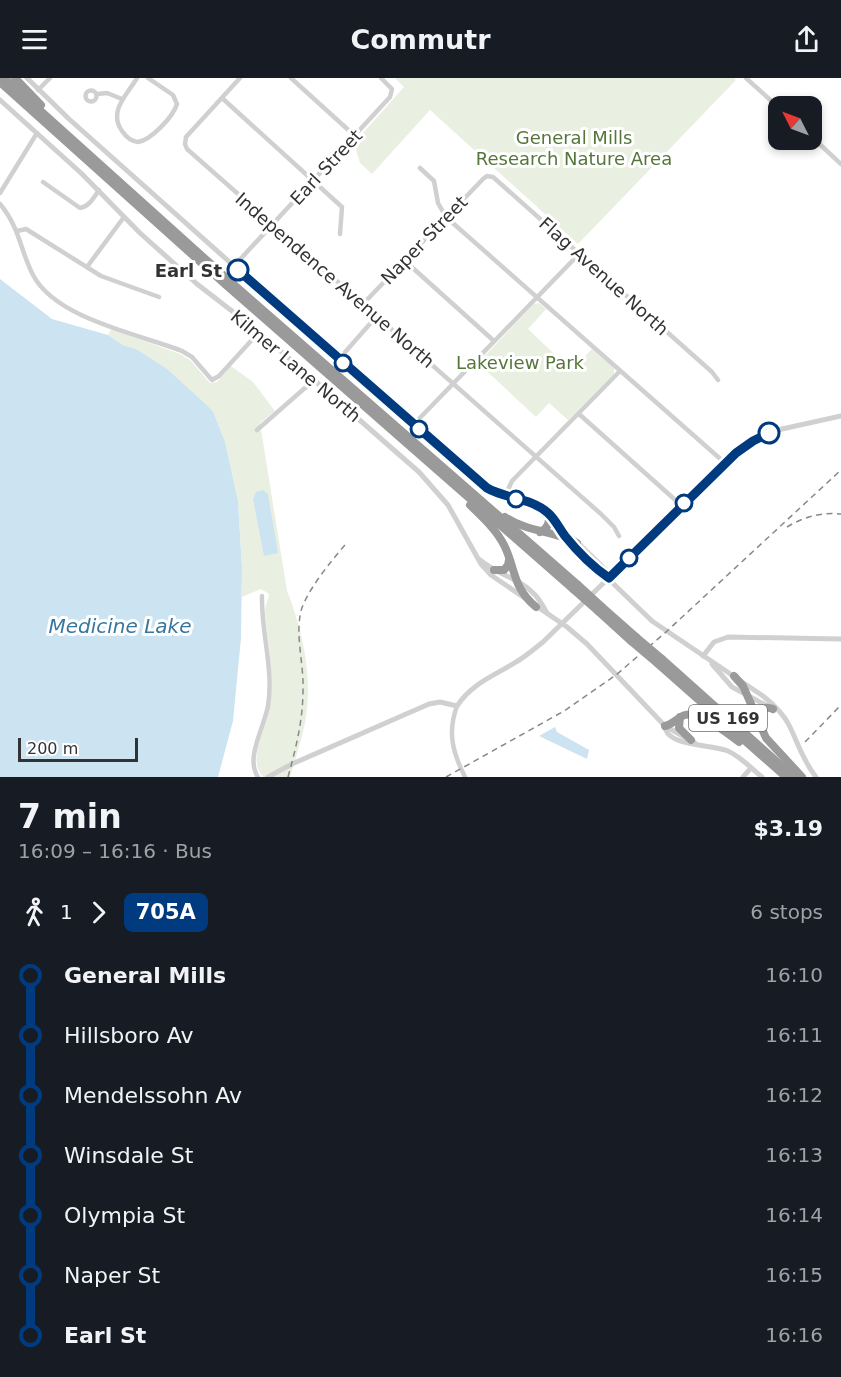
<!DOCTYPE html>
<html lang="en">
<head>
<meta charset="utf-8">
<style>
	:root { --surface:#171b24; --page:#20242c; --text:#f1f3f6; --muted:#9ea1a6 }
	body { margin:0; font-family:"DejaVu Sans",sans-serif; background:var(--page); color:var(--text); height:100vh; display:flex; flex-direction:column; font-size:22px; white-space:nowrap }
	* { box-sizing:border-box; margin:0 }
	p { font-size:20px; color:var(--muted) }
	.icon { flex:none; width:33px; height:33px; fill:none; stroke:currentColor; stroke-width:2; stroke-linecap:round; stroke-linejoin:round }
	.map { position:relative; height:699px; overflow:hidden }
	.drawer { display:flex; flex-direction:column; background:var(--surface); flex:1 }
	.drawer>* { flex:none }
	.badge { padding:0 12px; border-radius:9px; font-size:21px; line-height:39px }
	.needle { width:39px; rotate:312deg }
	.buttons { position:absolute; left:768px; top:18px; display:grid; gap:12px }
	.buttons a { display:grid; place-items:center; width:54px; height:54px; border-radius:12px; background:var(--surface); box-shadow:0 3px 9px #0003; font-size:30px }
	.scale { position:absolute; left:18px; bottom:15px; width:120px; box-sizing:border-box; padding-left:6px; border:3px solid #333; border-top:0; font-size:16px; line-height:21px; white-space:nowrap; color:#333; -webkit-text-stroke:4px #fff; paint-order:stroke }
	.map>.badge { position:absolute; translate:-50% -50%; box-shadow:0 0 0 3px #fff }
	.legs { display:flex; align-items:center; gap:9px; height:66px; padding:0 18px; font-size:20px }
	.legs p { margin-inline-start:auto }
	.summary { display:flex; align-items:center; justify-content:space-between; height:102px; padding:0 18px }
	h1 { font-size:33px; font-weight:600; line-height:45px }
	ul { padding:0 18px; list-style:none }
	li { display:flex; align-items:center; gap:21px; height:60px; font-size:22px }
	li i { display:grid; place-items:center; width:9px; height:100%; margin:0 8px; background:currentColor }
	li i::after { content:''; width:15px; height:15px; margin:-8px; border:4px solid; border-radius:50%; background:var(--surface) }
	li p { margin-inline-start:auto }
	li:first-child i { background:linear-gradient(#0000 50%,currentColor 0) }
	li:last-child i { background:linear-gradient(currentColor 50%,#0000 0) }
	header { display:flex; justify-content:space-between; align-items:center; height:78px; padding:0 18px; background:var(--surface); font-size:27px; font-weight:600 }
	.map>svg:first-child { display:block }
	.green { fill:#e9f0e1 }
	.water { fill:#cce3f1 }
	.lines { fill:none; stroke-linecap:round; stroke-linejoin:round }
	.minor { stroke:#d0d0d0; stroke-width:4.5 }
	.tertiary { stroke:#d0d0d0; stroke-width:5 }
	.motorway { stroke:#9a9a9a; stroke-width:8 }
	.rail { stroke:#888; stroke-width:1.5; stroke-dasharray:6 4.5; stroke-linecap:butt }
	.motorway-bridge { stroke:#9a9a9a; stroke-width:8 }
	.line-1-casing { stroke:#fff; stroke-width:14 }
	.line-1 { stroke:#003b80; stroke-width:9 }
	.stop-1-dot { fill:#fff; stroke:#003b80; stroke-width:3 }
	.labels { text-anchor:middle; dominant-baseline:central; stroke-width:6; stroke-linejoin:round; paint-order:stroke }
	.shield { fill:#fff; stroke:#707070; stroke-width:1.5 }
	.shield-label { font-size:16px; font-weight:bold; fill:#333 }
	.park-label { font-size:18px; fill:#56753a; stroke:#fff }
	.street-label { font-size:18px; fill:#333; stroke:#fff }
	.stop-label { font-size:18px; font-weight:bold; fill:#333; stroke:#fff; text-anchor:end }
	.water-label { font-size:20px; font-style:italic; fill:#37779f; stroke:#fff }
</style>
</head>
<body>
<header><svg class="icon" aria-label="menu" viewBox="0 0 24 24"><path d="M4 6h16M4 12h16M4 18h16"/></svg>Commutr<svg class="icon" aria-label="share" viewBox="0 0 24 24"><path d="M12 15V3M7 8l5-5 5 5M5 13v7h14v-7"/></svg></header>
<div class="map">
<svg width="841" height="699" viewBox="0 0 841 699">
	<rect width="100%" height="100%" fill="#fff"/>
	<!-- green -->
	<g class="green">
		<polygon points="395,0 734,0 736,2 578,166 430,32 372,96 360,85 354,65 404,9"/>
		<polygon points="539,225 546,231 528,251 571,292 592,271 614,290 614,296 568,342 549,325 536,339 478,285 534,226"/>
		<path d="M111 251 180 276 191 283 210 305 217 304 231 288 253 304 275 333 260 345 287 513C304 555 314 605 304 650 300 666 295 683 290 699H263C246 680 267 649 270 628 275 596 267 566 265 534 265 527 268 523 269 516L261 511 242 519V490L238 423 225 364 213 333 136 271 123 267 108 257Z"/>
	</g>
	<!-- water -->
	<g class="water">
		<polygon points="0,201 52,241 108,257 123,267 136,271 167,291 213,333 225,364 238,423 242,490 241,560 233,643 218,699 0,699"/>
		<polygon points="263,412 268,416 278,475 264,478 253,421 256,414"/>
		<polygon points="555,649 557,654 589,672 587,681 539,658"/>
	</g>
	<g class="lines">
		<!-- minor -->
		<g class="minor">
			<path d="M137 0C127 17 108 33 122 53 126 59 130 63 138 64 151 62 173 39 177 26L173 17 148 0"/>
			<polyline points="240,0 186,59 185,66 187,71 601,436 614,449 619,458"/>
			<polyline points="291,0 355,58"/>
			<polyline points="746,0 778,29"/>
			<polyline points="38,12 50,0"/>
			<circle cx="91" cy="18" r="5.5"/>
			<polyline points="97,16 107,15 122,21"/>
			<polyline points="222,20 342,129 340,156"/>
			<polyline points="812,59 841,86"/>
			<polyline points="420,90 434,103 438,125 446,139 725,385"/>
			<path d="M43 104 80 130C89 129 94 119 99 112"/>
			<polyline points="0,115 37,55"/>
			<path d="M0 126C20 150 20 172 33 197 56 241 139 256 182 273L192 279 212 302 219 298 259 254"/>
			<polyline points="17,153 26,151 101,198 159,219"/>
			<polyline points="405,183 494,263"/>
			<polyline points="234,188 390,19 392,11 381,0"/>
			<polyline points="87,189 124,139"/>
			<polyline points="362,227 483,101 487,98 493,99 712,294 718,302"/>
			<polyline points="339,281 376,239"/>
			<polyline points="579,336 682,428"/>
			<polyline points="414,346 579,176"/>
			<polyline points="257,352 314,302"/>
			<polyline points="505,418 512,403 620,293"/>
			<path d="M457 628C447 655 453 675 465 699"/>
			<path d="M258 699C245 680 264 650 268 628 274 591 261 555 262 518"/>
		</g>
		<!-- tertiary -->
		<g class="tertiary">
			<polyline points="27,0 69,41 234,188 479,403 498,416 528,425 546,434 606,492 609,500"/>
			<polyline points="0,22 81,95 140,155 197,206 259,254 419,394 448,427 481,486 491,497 567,549 587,566 665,648 695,665"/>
			<path d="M568 462 652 543 763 618C773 626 783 635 789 647 798 665 803 683 816 699"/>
			<path d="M480 482C496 496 519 500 533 515 539 520 543 528 547 535"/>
			<polyline points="703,578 714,564 728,559 841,561"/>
			<polyline points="712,586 732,609 771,630"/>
			<path d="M665 648C666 669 712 666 728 673 741 679 751 690 762 699"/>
			<path d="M268 699 292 686 429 626 440 624 457 628C472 605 494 598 516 584 526 578 534 571 543 564L743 369 773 353 841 338"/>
			<polyline points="743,699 751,690"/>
		</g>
		<!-- motorway -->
		<g class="motorway">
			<polyline points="4,0 232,205 578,507"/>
			<polyline points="15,0 41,27"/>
			<polyline points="0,4 226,207 573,511"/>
			<path d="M470 427C482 439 496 451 504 467 516 491 512 509 536 529"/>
			<path d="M505 439C530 455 553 452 577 465"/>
			<path d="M540 454C548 451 550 444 549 436"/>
			<polyline points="494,492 504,492 508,487 509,482"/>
			<polyline points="602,529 636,559"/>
			<polyline points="598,533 631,563"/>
			<polyline points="662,581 794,699"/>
			<polyline points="657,585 786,699"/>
			<polyline points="734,598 743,608 766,660 802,699"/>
			<polyline points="680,639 679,650 691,662"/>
			<path d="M758 642C757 633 764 627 773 631"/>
			<path d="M665 648C673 646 678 639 685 637 699 633 729 656 739 664"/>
		</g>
		<!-- rail -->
		<g class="rail">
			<path d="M787 449C803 439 822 434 841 436"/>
			<polyline points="805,664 841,627"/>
			<path d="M288 699C296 670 303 642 303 612 304 586 295 558 301 533 306 514 331 483 345 467"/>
			<polyline points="446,699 564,633 616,597 666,554 841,392"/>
		</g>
		<!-- motorway-bridge -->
		<g class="motorway-bridge">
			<polyline points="578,507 602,529"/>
			<polyline points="573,511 598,533"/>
			<polyline points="636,559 662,581"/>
			<polyline points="631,563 657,585"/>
		</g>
	</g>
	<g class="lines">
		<defs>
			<path id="line-1" d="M238 192 487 410C506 421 532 420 548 435 555 441 559 450 565 458 577 473 593 489 609 500L736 375 753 363 769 355"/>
		</defs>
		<!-- line-1 casing -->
		<use href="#line-1" class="line-1-casing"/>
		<!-- line-1 -->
		<use href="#line-1" class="line-1"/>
	</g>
	<!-- markers -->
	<g class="stop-1-dot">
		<circle cx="238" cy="192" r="10"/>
		<circle cx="343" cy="285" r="8"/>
		<circle cx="419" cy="351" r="8"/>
		<circle cx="769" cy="355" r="10"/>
		<circle cx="516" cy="421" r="8"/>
		<circle cx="684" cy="425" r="8"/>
		<circle cx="629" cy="480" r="8"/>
	</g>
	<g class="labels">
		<!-- shield labels -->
		<rect class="shield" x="689" y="627" width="78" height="26" rx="4.5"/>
		<g class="shield-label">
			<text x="728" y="640">US 169</text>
		</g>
		<!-- park labels -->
		<g class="park-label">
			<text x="574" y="59">General Mills<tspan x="574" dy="21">Research Nature Area</tspan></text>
			<text x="520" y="284">Lakeview Park</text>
		</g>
		<!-- street labels -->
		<g class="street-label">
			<text transform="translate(326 89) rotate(-47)">Earl Street</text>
			<text transform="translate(424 162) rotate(-46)">Naper Street</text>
			<text transform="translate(604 198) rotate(42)">Flag Avenue North</text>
			<text transform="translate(335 202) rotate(41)">Independence Avenue North</text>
			<text transform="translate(296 288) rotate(40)">Kilmer Lane North</text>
		</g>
		<!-- stop labels -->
		<g class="stop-label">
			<text x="222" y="192">Earl St</text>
		</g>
		<!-- water labels -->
		<g class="water-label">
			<text x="120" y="548">Medicine Lake</text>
		</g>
	</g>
</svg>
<div class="buttons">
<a><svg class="needle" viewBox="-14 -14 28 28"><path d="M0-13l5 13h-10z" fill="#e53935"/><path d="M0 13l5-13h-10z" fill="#9ea1a6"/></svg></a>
</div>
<div class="scale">200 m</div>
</div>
<section class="drawer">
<div class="summary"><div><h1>7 min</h1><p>16:09 – 16:16 · Bus</p></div><b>$3.19</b></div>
<div class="legs"><svg class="icon" aria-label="walk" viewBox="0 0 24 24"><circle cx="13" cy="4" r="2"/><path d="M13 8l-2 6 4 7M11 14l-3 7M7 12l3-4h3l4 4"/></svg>1<svg class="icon" aria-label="forward" viewBox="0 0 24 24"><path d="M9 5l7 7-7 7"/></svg><b class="badge" style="background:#003b80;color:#fff">705A</b><p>6 stops</p></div>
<ul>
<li><i style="color:#003b80"></i><b>General Mills</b><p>16:10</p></li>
<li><i style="color:#003b80"></i><span>Hillsboro Av</span><p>16:11</p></li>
<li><i style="color:#003b80"></i><span>Mendelssohn Av</span><p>16:12</p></li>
<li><i style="color:#003b80"></i><span>Winsdale St</span><p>16:13</p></li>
<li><i style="color:#003b80"></i><span>Olympia St</span><p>16:14</p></li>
<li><i style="color:#003b80"></i><span>Naper St</span><p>16:15</p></li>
<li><i style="color:#003b80"></i><b>Earl St</b><p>16:16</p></li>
</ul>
</section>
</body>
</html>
